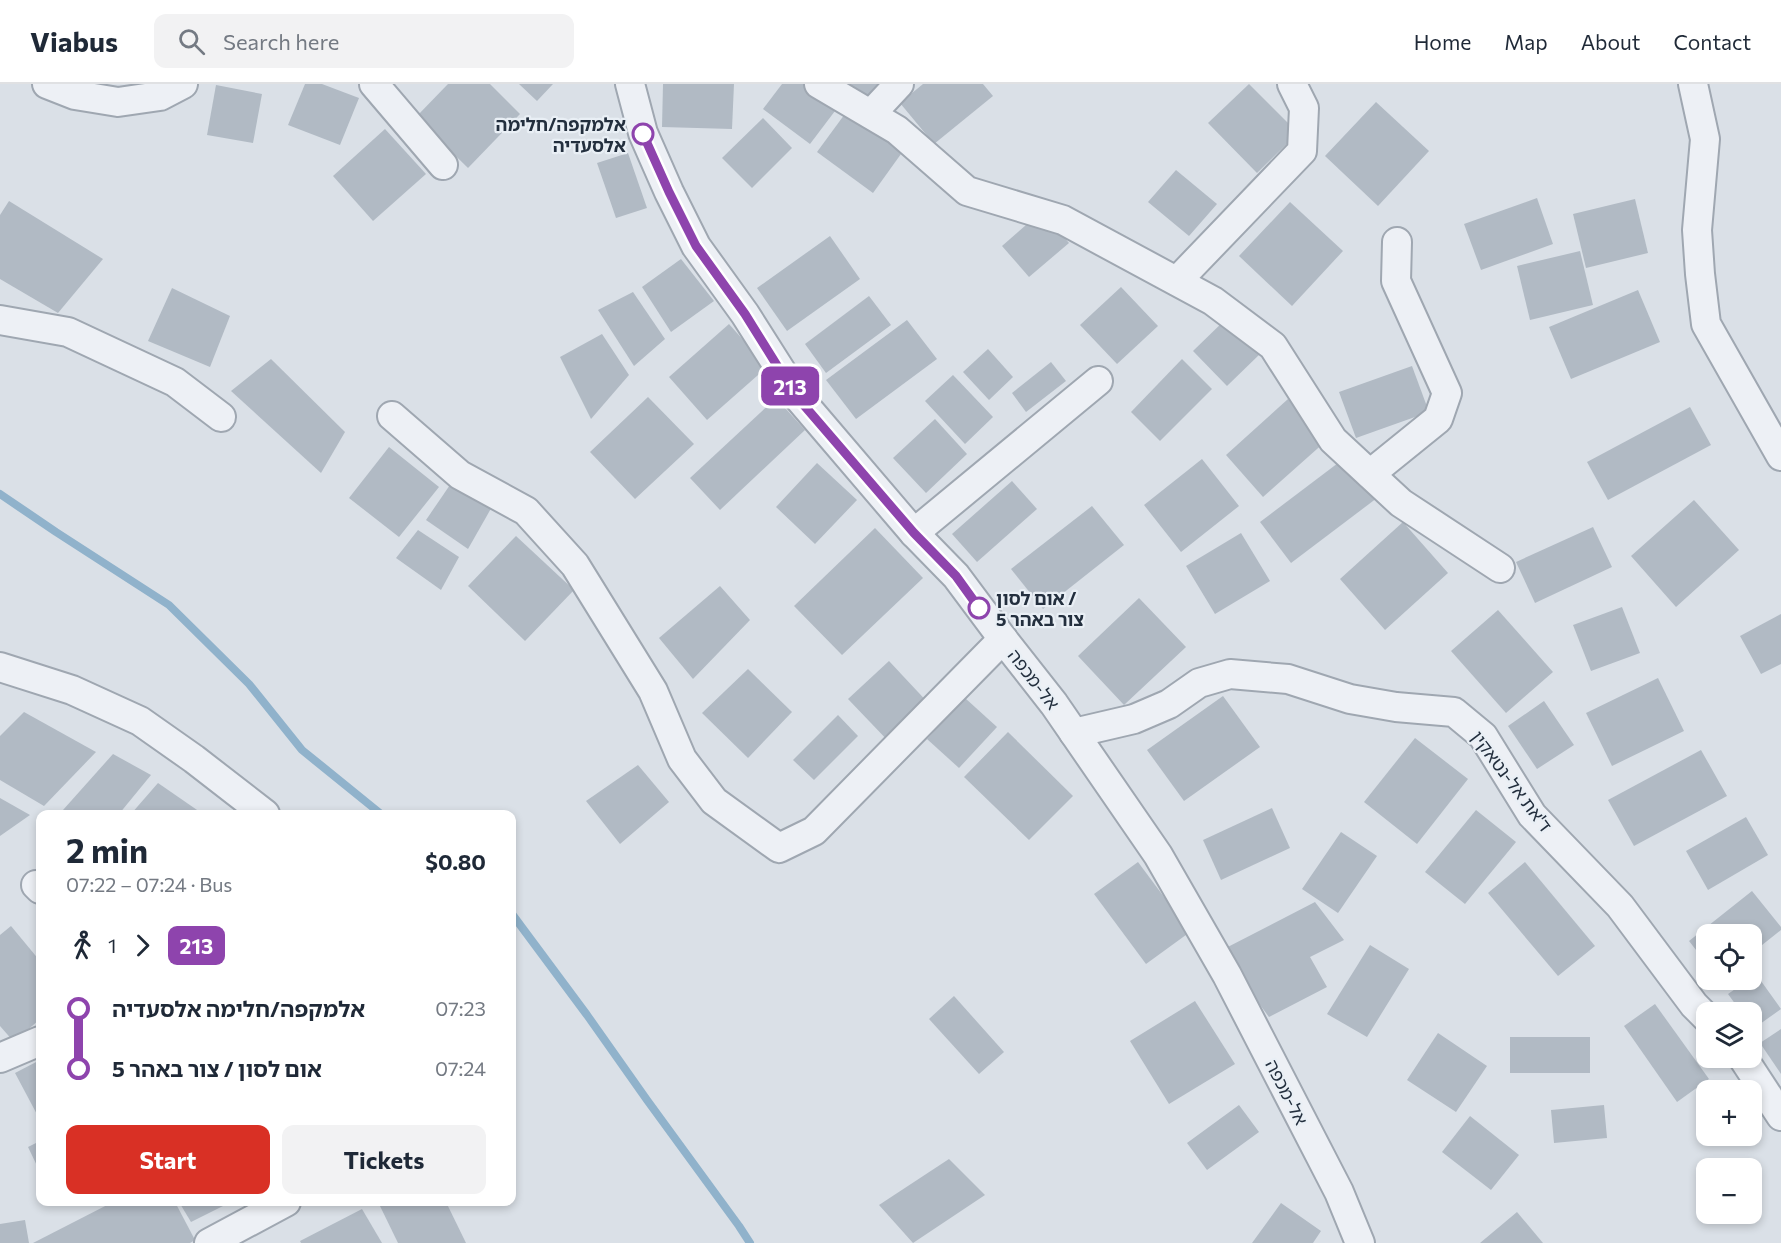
<!DOCTYPE html>
<html lang="en">
<head>
<meta charset="utf-8">
<style>
	:root { --surface:#fff; --page:#f2f2f3; --text:#1f2937; --muted:#747a83; --line:#e0e1e3; --accent:#d93025 }
	body { margin:0; font-family:Commissioner,"Noto Sans Hebrew",sans-serif; background:var(--page); color:var(--text); height:100vh; display:flex; flex-direction:column; font-size:22px; white-space:nowrap }
	* { box-sizing:border-box; margin:0 }
	p { font-size:20px; color:var(--muted) }
	.icon { flex:none; width:33px; height:33px; fill:none; stroke:currentColor; stroke-width:2; stroke-linecap:round; stroke-linejoin:round }
	.map { position:relative; flex:1; overflow:hidden }
	.drawer { position:absolute; left:36px; top:726px; width:480px; height:396px; display:flex; flex-direction:column; background:var(--surface); border-radius:12px; box-shadow:0 3px 9px #0003 }
	.drawer>* { flex:none }
	.badge { padding:0 12px; border-radius:9px; font-size:21px; line-height:39px }
	.controls { position:absolute; left:1696px; top:840px; display:grid; gap:12px }
	.controls a { display:grid; place-items:center; width:66px; height:66px; border-radius:12px; background:var(--surface); box-shadow:0 3px 9px #0003; font-size:30px }
	.map>.badge { position:absolute; translate:-50% -50%; box-shadow:0 0 0 3px #fff }
	.legs { display:flex; align-items:center; gap:9px; height:66px; padding:0 30px; font-size:20px }
	.legs p { margin-inline-start:auto }
	.head { display:flex; align-items:center; justify-content:space-between; height:102px; padding:0 30px }
	h1 { font-size:33px; font-weight:700; line-height:45px }
	.action { display:flex; gap:12px; margin-top:auto; padding:12px 30px }
	.action a { flex:1; height:69px; border-radius:12px; background:var(--accent); color:#fff; font-size:24px; font-weight:700; line-height:69px; text-align:center }
	.action a+a { background:var(--page); color:var(--text) }
	ul { padding:0 30px; list-style:none }
	li { display:flex; align-items:center; gap:21px; height:60px; font-size:22px }
	li i { display:grid; place-items:center; width:9px; height:100%; margin:0 8px; background:currentColor }
	li i::after { content:''; width:15px; height:15px; margin:-8px; border:4px solid; border-radius:50%; background:var(--surface) }
	li p { margin-inline-start:auto }
	li:first-child i { background:linear-gradient(#0000 50%,currentColor 0) }
	li:last-child i { background:linear-gradient(currentColor 50%,#0000 0) }
	header { display:flex; align-items:center; gap:36px; box-sizing:border-box; height:84px; padding:0 30px; background:var(--surface); border-bottom:2px solid var(--line) }
	header strong { font-size:28px }
	nav { display:flex; gap:33px; margin-inline-start:auto; font-size:21px }
	.search { width:420px; height:54px; background:var(--page); display:flex; align-items:center; gap:15px; box-sizing:border-box; padding:0 21px; border-radius:12px; color:var(--muted); font-size:22px }
	.map>svg:first-child { display:block }
	.lines { fill:none; stroke-linecap:round; stroke-linejoin:round }
	.stream { stroke:#90b2cb; stroke-width:8 }
	.building { fill:#b1bac4 }
	.minor-casing { stroke:#9fa7b1; stroke-width:32 }
	.minor { stroke:#edf0f5; stroke-width:28 }
	.line-1-casing { stroke:#fff; stroke-width:14 }
	.line-1 { stroke:#8e44ad; stroke-width:9 }
	.stop-1-dot { fill:#fff; stroke:#8e44ad; stroke-width:3 }
	.labels { text-anchor:middle; dominant-baseline:central; stroke-width:4.5; stroke-linejoin:round; paint-order:stroke }
	.stop-label { font-size:18px; font-weight:bold; fill:#232f3e; stroke:#e9eff5; text-anchor:end }
	.street-label { font-size:18px; fill:#232f3e; stroke:#e9eff5 }
</style>
</head>
<body>
<header>
<strong>Viabus</strong>
<div class="search"><svg class="icon" aria-label="search" viewBox="0 0 24 24"><circle cx="10" cy="10" r="6"/><path d="M15 15l6 6"/></svg>Search here</div>
<nav><a>Home</a><a>Map</a><a>About</a><a>Contact</a></nav>
</header>
<div class="map">
<svg width="1781" height="1159" viewBox="0 0 1781 1159">
	<rect width="100%" height="100%" fill="#dae0e7"/>
	<g class="lines">
		<!-- stream -->
		<g class="stream">
			<polyline points="0,410 56,448 169,521 249,600 302,666 381,730"/>
			<polyline points="512,830 587,931 647,1016 739,1142 750,1159"/>
		</g>
	</g>
	<!-- building -->
	<g class="building">
		<polygon points="305,0 322,0 359,14 340,61 288,41"/>
		<polygon points="448,0 490,0 520,30 468,84 416,33"/>
		<polygon points="519,0 553,0 537,17"/>
		<polygon points="663,0 734,0 732,45 662,43"/>
		<polygon points="782,0 815,0 841,19 810,60 763,25"/>
		<polygon points="841,0 887,0 872,22"/>
		<polygon points="923,0 983,0 993,12 934,60 900,19"/>
		<polygon points="1249,0 1298,49 1257,89 1208,39"/>
		<polygon points="216,1 262,10 253,59 207,51"/>
		<polygon points="1376,18 1429,67 1378,122 1325,72"/>
		<polygon points="850,23 906,63 873,109 817,68"/>
		<polygon points="763,34 792,64 752,104 722,74"/>
		<polygon points="385,45 426,90 373,137 333,92"/>
		<polygon points="628,69 647,124 616,134 597,79"/>
		<polygon points="1176,86 1217,120 1189,152 1148,118"/>
		<polygon points="1537,114 1553,160 1481,186 1464,140"/>
		<polygon points="1635,115 1648,169 1586,184 1573,130"/>
		<polygon points="9,117 103,175 58,229 0,195 0,131"/>
		<polygon points="1290,118 1343,167 1292,222 1239,172"/>
		<polygon points="1042,127 1069,159 1029,193 1002,162"/>
		<polygon points="830,152 860,195 787,247 757,204"/>
		<polygon points="1580,167 1593,221 1530,236 1517,182"/>
		<polygon points="681,175 714,217 671,248 642,203"/>
		<polygon points="1121,203 1158,242 1117,280 1080,241"/>
		<polygon points="172,204 230,232 210,283 148,257"/>
		<polygon points="1638,206 1660,258 1571,295 1549,243"/>
		<polygon points="633,208 665,255 634,282 598,226"/>
		<polygon points="869,212 891,241 826,289 805,260"/>
		<polygon points="1228,233 1262,268 1227,302 1193,267"/>
		<polygon points="907,236 937,275 856,335 826,296"/>
		<polygon points="729,240 767,283 707,336 669,293"/>
		<polygon points="602,250 629,291 591,335 560,273"/>
		<polygon points="988,265 1013,293 989,316 963,288"/>
		<polygon points="271,275 345,348 321,389 231,307"/>
		<polygon points="1182,275 1212,305 1160,357 1131,328"/>
		<polygon points="1051,278 1066,297 1026,328 1012,309"/>
		<polygon points="1412,282 1429,328 1356,354 1339,308"/>
		<polygon points="953,291 993,333 965,360 925,317"/>
		<polygon points="648,313 694,360 635,415 590,368"/>
		<polygon points="776,314 805,346 720,426 690,394"/>
		<polygon points="1288,315 1326,357 1263,413 1226,371"/>
		<polygon points="1690,323 1711,361 1608,416 1587,378"/>
		<polygon points="935,335 967,370 926,409 893,374"/>
		<polygon points="389,363 439,403 399,453 349,414"/>
		<polygon points="1346,373 1377,414 1291,479 1260,438"/>
		<polygon points="1202,375 1239,422 1181,468 1144,421"/>
		<polygon points="817,379 857,416 815,460 776,423"/>
		<polygon points="1012,397 1037,425 977,478 952,450"/>
		<polygon points="452,398 493,421 468,465 426,436"/>
		<polygon points="1694,416 1739,466 1676,523 1631,472"/>
		<polygon points="1092,422 1124,461 1043,525 1011,485"/>
		<polygon points="1403,438 1448,489 1385,546 1340,495"/>
		<polygon points="1593,443 1612,483 1535,519 1516,478"/>
		<polygon points="875,444 923,494 842,571 794,522"/>
		<polygon points="418,446 459,473 441,506 396,474"/>
		<polygon points="1241,449 1270,497 1215,530 1186,482"/>
		<polygon points="516,452 574,506 525,557 468,502"/>
		<polygon points="720,502 750,536 693,595 659,554"/>
		<polygon points="1139,514 1186,563 1124,621 1078,572"/>
		<polygon points="1622,523 1640,569 1591,587 1573,541"/>
		<polygon points="1498,526 1553,588 1506,629 1451,567"/>
		<polygon points="1781,530 1781,580 1761,590 1740,552"/>
		<polygon points="889,577 932,623 892,661 848,615"/>
		<polygon points="748,585 792,628 748,674 702,629"/>
		<polygon points="1658,594 1684,647 1612,682 1586,629"/>
		<polygon points="1223,612 1260,663 1184,717 1147,666"/>
		<polygon points="965,614 997,643 959,684 927,655"/>
		<polygon points="1544,617 1574,661 1537,685 1508,642"/>
		<polygon points="24,628 96,668 44,722 0,696 0,652"/>
		<polygon points="838,631 858,652 814,696 793,676"/>
		<polygon points="1008,648 1073,712 1029,756 964,693"/>
		<polygon points="1415,654 1468,695 1417,760 1364,718"/>
		<polygon points="1701,666 1727,712 1634,762 1608,716"/>
		<polygon points="113,670 151,691 119,730 72,730 63,726"/>
		<polygon points="638,681 669,718 620,760 586,717"/>
		<polygon points="158,699 200,728 197,730 131,730"/>
		<polygon points="0,714 30,731 0,752"/>
		<polygon points="1272,724 1290,764 1221,796 1203,756"/>
		<polygon points="1476,726 1516,758 1465,820 1425,788"/>
		<polygon points="1746,733 1768,771 1708,806 1686,767"/>
		<polygon points="1341,748 1377,772 1338,829 1302,805"/>
		<polygon points="1138,778 1190,848 1146,880 1094,810"/>
		<polygon points="1525,778 1595,862 1558,892 1488,809"/>
		<polygon points="1752,807 1781,843 1781,846 1752,869 1752,850 1707,850 1707,880 1689,857"/>
		<polygon points="1315,818 1344,856 1310,873 1327,903 1269,933 1220,867"/>
		<polygon points="11,842 40,877 40,935 14,958 0,942 0,851"/>
		<polygon points="1370,861 1409,885 1367,953 1327,930"/>
		<polygon points="1756,890 1781,925 1753,945 1752,928 1741,928 1728,910 1748,896 1752,896 1752,893"/>
		<polygon points="954,912 1004,968 979,990 929,935"/>
		<polygon points="1195,917 1235,980 1169,1020 1130,957"/>
		<polygon points="1655,920 1709,995 1677,1018 1624,942"/>
		<polygon points="1781,945 1781,990 1760,959"/>
		<polygon points="1438,949 1487,982 1456,1028 1407,996"/>
		<rect x="1510" y="953" width="80" height="36"/>
		<polygon points="40,976 40,1036 15,989"/>
		<polygon points="1239,1021 1259,1048 1207,1086 1187,1059"/>
		<polygon points="1604,1021 1607,1054 1554,1059 1551,1026"/>
		<polygon points="1470,1032 1519,1071 1491,1106 1442,1068"/>
		<polygon points="40,1057 40,1088 28,1063"/>
		<polygon points="949,1075 985,1111 913,1159 879,1121"/>
		<polygon points="113,1118 175,1118 195,1156 190,1159 33,1159"/>
		<polygon points="179,1118 231,1118 191,1138"/>
		<polygon points="385,1118 446,1118 466,1159 398,1159 379,1120"/>
		<polygon points="1281,1119 1321,1147 1313,1159 1252,1159"/>
		<polygon points="362,1125 382,1159 301,1159 300,1157"/>
		<polygon points="1517,1128 1543,1159 1480,1159"/>
		<polygon points="25,1136 29,1159 0,1159 0,1140"/>
	</g>
	<g class="lines">
		<defs>
			<g id="minor">
				<polyline points="47,0 75,11 118,18 160,12 183,0"/>
				<polyline points="374,0 443,81"/>
				<polyline points="630,0 643,49 669,108 696,162 745,230 797,312 914,449 956,492 1003,555 1054,620 1158,771 1227,891 1339,1108 1360,1159"/>
				<polyline points="819,0 897,46 967,107 1063,136 1213,217 1273,262 1333,356 1401,419 1500,484"/>
				<polyline points="1693,0 1705,55 1697,146 1700,190 1706,240 1781,372"/>
				<polyline points="871,30 899,0"/>
				<polyline points="1177,197 1302,67 1304,24 1292,0"/>
				<polyline points="0,236 68,248 175,298 221,333"/>
				<polyline points="392,332 460,391 526,427 575,481 653,607 682,675 714,717 779,764 814,747 1003,555"/>
				<polyline points="1370,390 1438,335 1447,309 1396,197 1397,158"/>
				<polyline points="914,449 1098,297"/>
				<polyline points="0,583 72,606 140,637 194,675 265,730"/>
				<polyline points="1074,649 1134,635 1169,620 1199,599 1230,590 1288,595 1350,615 1396,623 1454,628 1483,652 1532,731 1620,822 1694,921 1707,934"/>
				<polyline points="36,801 40,805"/>
				<polyline points="0,974 40,957"/>
				<polyline points="1743,974 1781,1032"/>
				<polyline points="209,1159 286,1118"/>
			</g>
		</defs>
		<!-- minor casing -->
		<use href="#minor" class="minor-casing"/>
		<!-- minor -->
		<use href="#minor" class="minor"/>
	</g>
	<g class="lines">
		<defs>
			<polyline id="line-1" points="643,50 669,108 696,162 745,230 796,312 914,449 956,492 979,524"/>
		</defs>
		<!-- line-1 casing -->
		<use href="#line-1" class="line-1-casing"/>
		<!-- line-1 -->
		<use href="#line-1" class="line-1"/>
	</g>
	<!-- markers -->
	<g class="stop-1-dot">
		<circle cx="643" cy="50" r="10"/>
		<circle cx="979" cy="524" r="10"/>
	</g>
	<g class="labels">
		<!-- stop labels -->
		<g class="stop-label">
			<text x="626" y="40">אלמקפה/חלימה<tspan x="626" dy="21">אלסעדיה</tspan></text>
			<text x="996" y="514" text-anchor="start">אום לסון /<tspan x="996" dy="21">צור באהר 5</tspan></text>
		</g>
		<!-- street labels -->
		<g class="street-label">
			<text transform="translate(1034 595) rotate(52)">אל-מכפה</text>
			<text transform="translate(1512 697) rotate(53)">ד'את אל-נטאקין</text>
			<text transform="translate(1287 1008) rotate(63)">אל-מכפה</text>
		</g>
	</g>
</svg>
<div class="controls">
<a><svg class="icon" aria-label="locate" viewBox="0 0 24 24"><circle cx="12" cy="12" r="6"/><path d="M12 2v4M12 18v4M2 12h4M18 12h4"/></svg></a>
<a><svg class="icon" aria-label="layers" viewBox="0 0 24 24"><path d="M12 4l9 5-9 5-9-5zM3 14l9 5 9-5"/></svg></a>
<a>+</a>
<a>−</a>
</div>
<b class="badge" style="left:790px;top:302px;background:#8e44ad;color:#fff">213</b>
<section class="drawer">
<div class="head"><div><h1>2 min</h1><p>07:22 – 07:24 · Bus</p></div><b>$0.80</b></div>
<div class="legs"><svg class="icon" aria-label="walk" viewBox="0 0 24 24"><circle cx="13" cy="4" r="2"/><path d="M13 8l-2 6 4 7M11 14l-3 7M7 12l3-4h3l4 4"/></svg>1<svg class="icon" aria-label="forward" viewBox="0 0 24 24"><path d="M9 5l7 7-7 7"/></svg><b class="badge" style="background:#8e44ad;color:#fff">213</b></div>
<ul>
<li><i style="color:#8e44ad"></i><b>אלמקפה/חלימה אלסעדיה</b><p>07:23</p></li>
<li><i style="color:#8e44ad"></i><b>אום לסון / צור באהר 5</b><p>07:24</p></li>
</ul>
<div class="action"><a>Start</a><a>Tickets</a></div>
</section>
</div>
</body>
</html>
